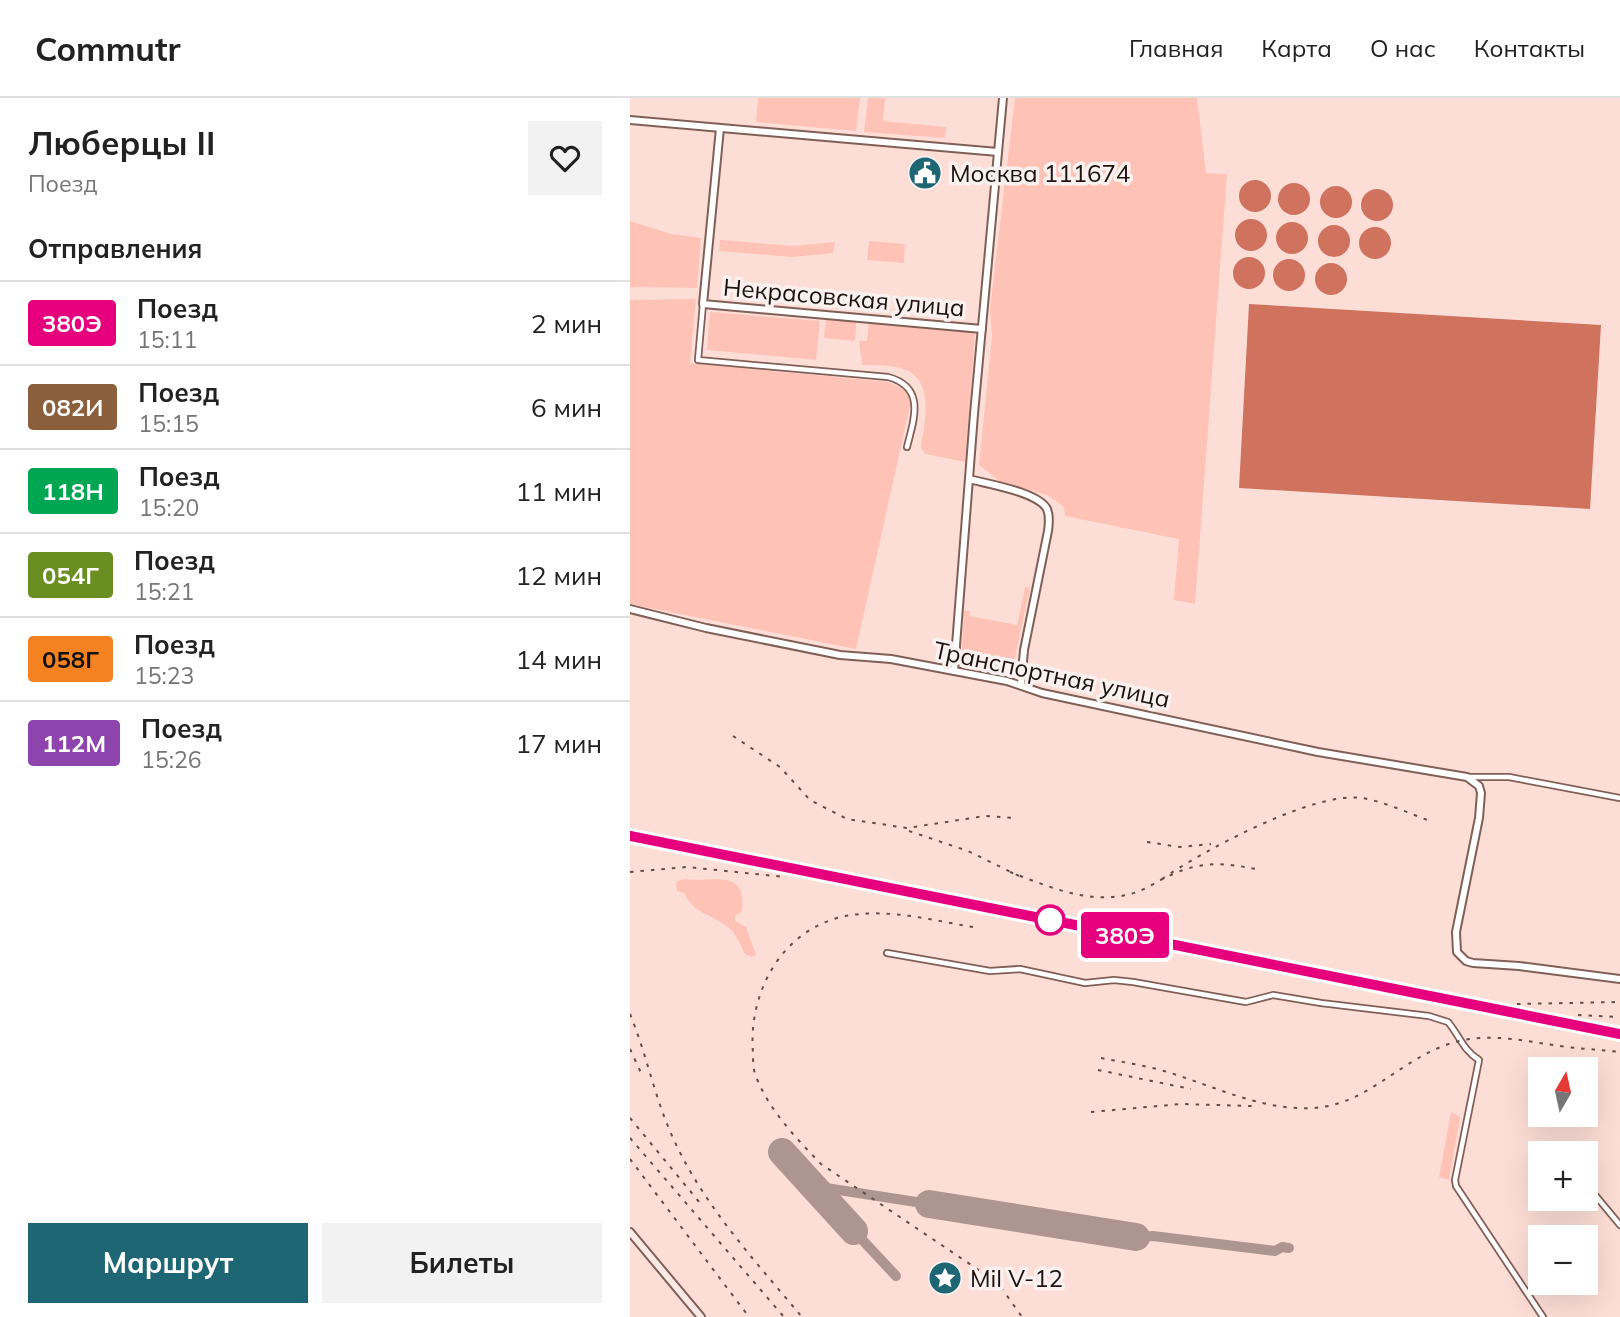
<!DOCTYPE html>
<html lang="ru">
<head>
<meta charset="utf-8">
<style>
	:root { --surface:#fff; --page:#f2f2f2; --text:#222; --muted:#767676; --line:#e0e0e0; --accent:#1e6674 }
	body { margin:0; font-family:Mulish,sans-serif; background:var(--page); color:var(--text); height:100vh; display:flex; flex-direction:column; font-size:26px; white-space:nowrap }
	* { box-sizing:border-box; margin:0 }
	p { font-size:23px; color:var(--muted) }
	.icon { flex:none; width:38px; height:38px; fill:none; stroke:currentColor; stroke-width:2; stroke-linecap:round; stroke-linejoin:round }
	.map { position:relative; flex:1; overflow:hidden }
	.side { display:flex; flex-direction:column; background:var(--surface); width:630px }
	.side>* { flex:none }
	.badge { padding:0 14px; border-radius:5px; font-size:24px; line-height:46px }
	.needle { width:46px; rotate:9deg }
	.controls { position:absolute; left:898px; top:959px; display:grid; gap:14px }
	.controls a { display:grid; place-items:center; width:70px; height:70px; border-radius:0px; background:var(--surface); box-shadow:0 7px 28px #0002; font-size:35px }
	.map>.badge { position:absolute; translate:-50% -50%; box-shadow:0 0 0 4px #fff }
	h2 { padding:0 28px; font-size:26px; line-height:63px }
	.round { display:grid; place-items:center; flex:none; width:74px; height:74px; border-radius:0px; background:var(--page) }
	.headline { display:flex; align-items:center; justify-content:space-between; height:119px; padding:0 28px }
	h1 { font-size:33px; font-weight:700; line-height:52px }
	.primary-button { display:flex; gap:14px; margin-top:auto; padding:14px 28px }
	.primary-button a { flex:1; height:80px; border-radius:0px; background:var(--accent); color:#fff; font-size:28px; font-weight:700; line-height:80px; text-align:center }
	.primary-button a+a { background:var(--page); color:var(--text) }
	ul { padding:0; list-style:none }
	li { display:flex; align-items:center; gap:21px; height:84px; padding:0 28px; border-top:2px solid var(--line) }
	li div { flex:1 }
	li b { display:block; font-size:26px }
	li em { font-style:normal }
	li .badge { min-width:77px; font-weight:700; text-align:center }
	header { display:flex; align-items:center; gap:42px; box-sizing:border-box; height:98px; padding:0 35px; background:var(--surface); border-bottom:2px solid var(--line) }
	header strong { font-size:33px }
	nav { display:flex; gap:38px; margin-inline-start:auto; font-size:24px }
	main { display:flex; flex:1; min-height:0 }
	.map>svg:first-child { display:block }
	.green { fill:#fec3b6 }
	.water { fill:#cf735f }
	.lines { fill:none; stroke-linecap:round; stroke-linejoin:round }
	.taxiway { stroke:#ae9690; stroke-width:10 }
	.runway { stroke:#ae9690; stroke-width:28 }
	.minor-casing { stroke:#805f57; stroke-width:8 }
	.tertiary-casing { stroke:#805f57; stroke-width:10 }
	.secondary-casing { stroke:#805f57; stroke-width:10 }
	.minor { stroke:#fff; stroke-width:4.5 }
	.tertiary { stroke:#fff; stroke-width:6 }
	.secondary { stroke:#fbe9e5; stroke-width:6 }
	.rail { stroke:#604e4a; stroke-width:2; stroke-dasharray:3.5 7; stroke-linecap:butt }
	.line-casing { stroke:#fff; stroke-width:16 }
	.line { stroke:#e6007e; stroke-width:10 }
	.stop-dot { fill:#fff; stroke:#e6007e; stroke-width:3.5 }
	.labels { text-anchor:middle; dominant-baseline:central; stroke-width:7; stroke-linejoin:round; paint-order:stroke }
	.poi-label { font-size:24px; fill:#1e110e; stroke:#f9f1f0; text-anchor:start }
	.street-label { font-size:24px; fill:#1e110e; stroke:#f9f1f0 }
</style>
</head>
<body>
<header>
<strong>Commutr</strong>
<nav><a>Главная</a><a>Карта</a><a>О нас</a><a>Контакты</a></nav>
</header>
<main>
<section class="side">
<div class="headline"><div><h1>Люберцы II</h1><p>Поезд</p></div><a class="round"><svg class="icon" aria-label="heart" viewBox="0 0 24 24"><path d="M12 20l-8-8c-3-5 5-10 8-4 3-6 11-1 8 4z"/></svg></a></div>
<h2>Отправления</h2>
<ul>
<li><span class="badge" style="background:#e6007e;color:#fff">380Э</span><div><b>Поезд</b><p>15:11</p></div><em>2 мин</em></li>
<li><span class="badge" style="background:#8b5e3c;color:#fff">082И</span><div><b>Поезд</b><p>15:15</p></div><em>6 мин</em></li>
<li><span class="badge" style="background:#00a651;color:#fff">118Н</span><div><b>Поезд</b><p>15:20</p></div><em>11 мин</em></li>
<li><span class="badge" style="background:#6b8e23;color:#fff">054Г</span><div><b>Поезд</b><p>15:21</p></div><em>12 мин</em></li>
<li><span class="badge" style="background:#f58220;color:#111">058Г</span><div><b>Поезд</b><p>15:23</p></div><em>14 мин</em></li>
<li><span class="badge" style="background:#8e44ad;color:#fff">112М</span><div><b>Поезд</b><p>15:26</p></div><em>17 мин</em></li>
</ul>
<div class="primary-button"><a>Маршрут</a><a>Билеты</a></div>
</section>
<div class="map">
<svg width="990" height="1219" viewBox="0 0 990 1219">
	<rect width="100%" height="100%" fill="#fdded7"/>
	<!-- green -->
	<g class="green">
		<polygon points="128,0 230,0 226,33 126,24"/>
		<polygon points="238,0 255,0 253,23 316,29 315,40 234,34"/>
		<polygon points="385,0 567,0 576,75 597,76 565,506 544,502 549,441 435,418 434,409 417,397 371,384 349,367 362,238 360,211"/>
		<polygon points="0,123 41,136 71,140 67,190 0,189"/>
		<polygon points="90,142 163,148 205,144 203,155 162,159 89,153"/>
		<polygon points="239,143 275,146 274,165 237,162"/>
		<polygon points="66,201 60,265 258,284 274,291 281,303 226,551 0,506 0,202"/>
		<polygon points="80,214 190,223 186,262 77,252"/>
		<polygon points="196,221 226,224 225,243 194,240"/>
		<path d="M239 224 340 232 345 235 335 364 295 356 291 350C295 321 307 277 266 269 255 267 243 267 232 267L229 243H237Z"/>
		<polygon points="395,489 400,490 382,572 331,564 334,513 340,513 340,518 387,527"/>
		<path d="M54 781C83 785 117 769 112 813L105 818V823L116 829 126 857 122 859 115 856C111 848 107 838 101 832 83 815 65 818 54 795L47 793 46 784Z"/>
		<polygon points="821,1014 830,1019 819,1082 809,1079"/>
	</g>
	<!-- water -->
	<g class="water">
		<circle cx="625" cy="98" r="16"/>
		<circle cx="664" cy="101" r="16"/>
		<circle cx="706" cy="104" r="16"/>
		<circle cx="747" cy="107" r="16"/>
		<circle cx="621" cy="137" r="16"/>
		<circle cx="662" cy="140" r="16"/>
		<circle cx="704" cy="143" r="16"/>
		<circle cx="745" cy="145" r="16"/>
		<circle cx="619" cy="175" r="16"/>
		<circle cx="659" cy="177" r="16"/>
		<circle cx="701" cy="181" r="16"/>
		<polygon points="619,206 971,227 960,411 609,390"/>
	</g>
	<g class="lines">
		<!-- taxiway -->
		<g class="taxiway">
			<polyline points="183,1088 299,1106"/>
			<polyline points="224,1133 266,1178"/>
			<polyline points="506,1139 523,1138 645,1153 652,1149 659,1150"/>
		</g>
		<!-- runway -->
		<g class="runway">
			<polyline points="152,1054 224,1133"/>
			<polyline points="299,1106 506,1139"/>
		</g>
		<defs>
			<g id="minor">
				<path d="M73 206 68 262 258 279C296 289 284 321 277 349"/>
				<polyline points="838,679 879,679 990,700"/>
				<path d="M257 855 360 873 390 871 455 885 484 882 503 884 616 904 643 897 691 905 799 918 818 924C829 937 833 952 849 962L825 1082 826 1088 913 1219"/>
				<polyline points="956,1086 990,1127"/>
			</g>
			<g id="tertiary">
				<polyline points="0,22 368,54"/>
				<polyline points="90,30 73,206 352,231"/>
				<path d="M339 381C358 386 408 394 417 411 420 418 419 426 418 433L394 552 391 586"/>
				<polyline points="0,511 76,530 210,557 261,561 377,583 412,595 688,654 837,679 849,688 851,695 849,720 826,834 827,854 836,863 843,865 889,868 990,881"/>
				<polyline points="324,573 344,316 373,0"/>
			</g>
			<polyline id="secondary" points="0,1134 71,1219"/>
		</defs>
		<!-- minor casing -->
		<use href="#minor" class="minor-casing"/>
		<!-- tertiary casing -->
		<use href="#tertiary" class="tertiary-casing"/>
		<!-- secondary casing -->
		<use href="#secondary" class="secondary-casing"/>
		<!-- minor -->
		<use href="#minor" class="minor"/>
		<!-- tertiary -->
		<use href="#tertiary" class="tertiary"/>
		<!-- secondary -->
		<use href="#secondary" class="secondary"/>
		<!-- rail -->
		<g class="rail">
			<polyline points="103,638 150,669 180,702 217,721 277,730 355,718 383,720"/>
			<polyline points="279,733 338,753 389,778"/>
			<polyline points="0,738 990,936"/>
			<polyline points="517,744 550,749 581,746"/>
			<polyline points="0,774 57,769 155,779"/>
			<path d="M380 774C420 789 463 809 507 794 518 790 529 782 541 777 573 762 596 765 631 772"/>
			<path d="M532 781C573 753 683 693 732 700 756 704 780 716 803 724"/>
			<path d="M343 829C300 822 255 809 211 819 150 834 118 896 123 955 123 961 123 969 125 976 138 1011 165 1039 191 1066L368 1185 392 1219"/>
			<polyline points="887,906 990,904"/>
			<path d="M0 916C17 957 25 1002 44 1042 74 1108 126 1164 172 1219"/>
			<polyline points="948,917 990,919"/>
			<polyline points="0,951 12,977"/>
			<path d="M471 960C492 964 513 967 534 973 582 987 631 1013 683 1010 736 1007 768 964 816 947 857 932 896 944 937 949 955 951 972 952 990 954"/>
			<polyline points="468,972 561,991"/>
			<polyline points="461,1014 551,1006 622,1008"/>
			<polyline points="0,1020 70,1105"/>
			<polyline points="0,1040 154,1219"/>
			<polyline points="0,1061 119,1219"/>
		</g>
	</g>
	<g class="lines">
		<defs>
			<polyline id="line" points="0,738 990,936"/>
		</defs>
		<!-- line casing -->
		<use href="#line" class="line-casing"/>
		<!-- line -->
		<use href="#line" class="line"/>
	</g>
	<!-- icons -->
	<defs>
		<symbol id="civic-disc" viewBox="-11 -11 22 22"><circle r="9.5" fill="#1e6674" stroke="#f9f1f0"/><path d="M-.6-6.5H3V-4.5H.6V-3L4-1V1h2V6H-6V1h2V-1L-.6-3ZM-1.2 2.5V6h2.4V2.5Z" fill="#fff"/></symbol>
		<symbol id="sight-disc" viewBox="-11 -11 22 22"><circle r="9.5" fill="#1e6674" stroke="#f9f1f0"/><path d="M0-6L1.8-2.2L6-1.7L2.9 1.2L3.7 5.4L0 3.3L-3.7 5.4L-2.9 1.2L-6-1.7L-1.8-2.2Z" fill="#fff"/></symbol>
	</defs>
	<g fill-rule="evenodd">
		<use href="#civic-disc" x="276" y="56" width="38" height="38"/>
		<use href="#sight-disc" x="296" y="1161" width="38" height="38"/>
	</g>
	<!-- markers -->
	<circle class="stop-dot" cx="420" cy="822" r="14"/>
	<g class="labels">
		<!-- poi labels -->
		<g class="poi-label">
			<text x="320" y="75">Москва 111674</text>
			<text x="340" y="1180">Mil V-12</text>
		</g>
		<!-- street labels -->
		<g class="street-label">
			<text transform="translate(214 199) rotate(5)">Некрасовская улица</text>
			<text transform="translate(422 576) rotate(12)">Транспортная улица</text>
		</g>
	</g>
</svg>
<div class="controls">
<a><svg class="needle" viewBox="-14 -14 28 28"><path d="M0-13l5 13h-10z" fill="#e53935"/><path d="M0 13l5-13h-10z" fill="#767676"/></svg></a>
<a>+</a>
<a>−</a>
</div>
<b class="badge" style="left:495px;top:837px;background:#e6007e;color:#fff">380Э</b>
</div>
</main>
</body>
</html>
